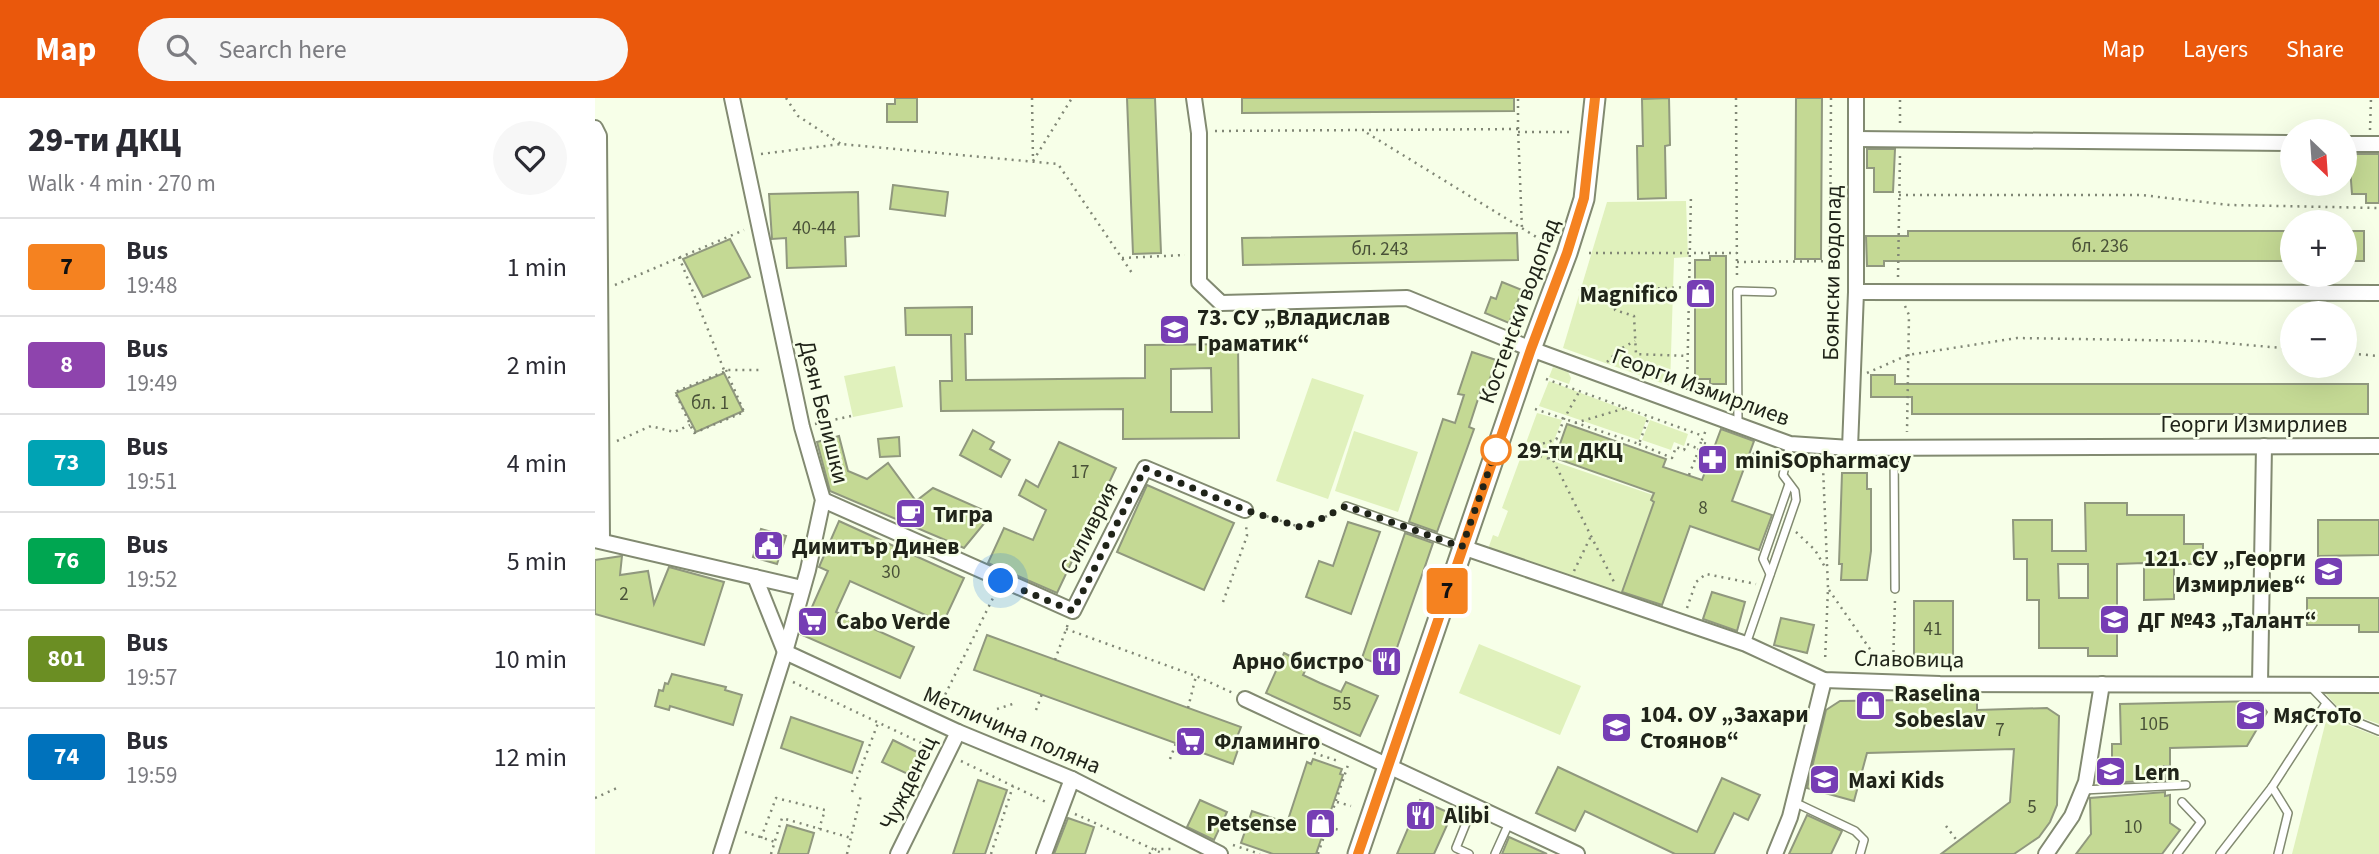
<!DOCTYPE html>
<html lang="en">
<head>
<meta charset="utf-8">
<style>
	:root { --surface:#fff; --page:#f7f7f7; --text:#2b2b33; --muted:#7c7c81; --line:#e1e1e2; --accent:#ea580c }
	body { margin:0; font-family:"Source Sans 3",sans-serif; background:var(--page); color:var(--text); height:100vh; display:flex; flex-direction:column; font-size:26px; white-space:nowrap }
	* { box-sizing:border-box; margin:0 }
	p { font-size:23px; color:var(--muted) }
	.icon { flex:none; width:38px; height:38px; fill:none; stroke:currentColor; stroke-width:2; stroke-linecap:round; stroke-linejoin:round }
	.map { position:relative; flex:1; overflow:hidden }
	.sheet { display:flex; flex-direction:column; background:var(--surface); width:595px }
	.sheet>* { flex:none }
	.badge { padding:0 14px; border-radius:5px; font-size:24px; line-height:46px }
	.needle { width:46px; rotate:155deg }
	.tools { position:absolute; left:1685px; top:21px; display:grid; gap:14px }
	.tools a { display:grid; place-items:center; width:77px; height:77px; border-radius:50%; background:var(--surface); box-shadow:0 7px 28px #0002; font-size:35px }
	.you { position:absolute; width:35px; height:35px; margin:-18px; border:5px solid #fff; border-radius:50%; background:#1a73e8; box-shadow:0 0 0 10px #1a73e833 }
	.map>.badge { position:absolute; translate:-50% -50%; box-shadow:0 0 0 4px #fff }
	.round { display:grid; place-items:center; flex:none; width:74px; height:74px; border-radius:37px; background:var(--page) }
	.overview { display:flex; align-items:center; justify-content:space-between; height:119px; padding:0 28px }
	h1 { font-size:33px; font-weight:800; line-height:52px }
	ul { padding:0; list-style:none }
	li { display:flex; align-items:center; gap:21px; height:98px; padding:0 28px; border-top:2px solid var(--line) }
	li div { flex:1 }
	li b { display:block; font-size:26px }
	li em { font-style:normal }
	li .badge { min-width:77px; font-weight:700; text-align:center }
	header { display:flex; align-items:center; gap:42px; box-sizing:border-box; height:98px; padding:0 35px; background:var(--accent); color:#fff }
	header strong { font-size:33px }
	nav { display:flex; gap:38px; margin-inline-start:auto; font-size:24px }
	.search { width:490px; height:63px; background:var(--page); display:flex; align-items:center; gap:18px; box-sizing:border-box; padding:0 24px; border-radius:38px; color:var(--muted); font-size:26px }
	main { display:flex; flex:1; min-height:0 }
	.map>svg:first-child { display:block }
	.green { fill:#e0f1bc }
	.building { fill:#c4d994; stroke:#90987e; stroke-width:2; fill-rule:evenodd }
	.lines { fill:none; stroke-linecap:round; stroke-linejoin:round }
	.lane-casing { stroke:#828a71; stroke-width:10 }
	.street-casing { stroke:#828a71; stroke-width:18 }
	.secondary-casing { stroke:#828a71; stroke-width:23 }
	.path { stroke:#818776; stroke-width:2.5; stroke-dasharray:2 5; stroke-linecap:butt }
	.lane { stroke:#fff; stroke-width:7 }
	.street { stroke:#fff; stroke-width:14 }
	.secondary { stroke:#fff; stroke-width:19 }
	.line-casing { stroke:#fff; stroke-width:16 }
	.line { stroke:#f58220; stroke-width:10 }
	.walk { stroke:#202419; stroke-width:7; stroke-dasharray:0 12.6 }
	.stop-dot { fill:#fff; stroke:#f58220; stroke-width:3.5 }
	.labels { text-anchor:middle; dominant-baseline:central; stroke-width:5; stroke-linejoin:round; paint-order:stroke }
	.number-label { font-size:19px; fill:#495138 }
	.street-label { font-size:23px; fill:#202419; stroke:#f7ffe8 }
	.poi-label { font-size:23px; font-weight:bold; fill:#202419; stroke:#f7ffe8; text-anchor:start }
	.stop-label { font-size:23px; font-weight:bold; fill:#202419; stroke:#f7ffe8; text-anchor:start }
</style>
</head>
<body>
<header>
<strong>Map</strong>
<div class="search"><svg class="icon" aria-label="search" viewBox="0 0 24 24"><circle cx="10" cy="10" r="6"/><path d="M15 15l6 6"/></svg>Search here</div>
<nav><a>Map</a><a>Layers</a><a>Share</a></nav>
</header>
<main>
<section class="sheet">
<div class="overview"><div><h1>29-ти ДКЦ</h1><p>Walk · 4 min · 270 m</p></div><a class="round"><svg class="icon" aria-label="heart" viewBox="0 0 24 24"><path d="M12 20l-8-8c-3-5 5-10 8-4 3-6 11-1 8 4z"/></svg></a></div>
<ul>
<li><span class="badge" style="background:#f58220;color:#111">7</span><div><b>Bus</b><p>19:48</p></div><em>1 min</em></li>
<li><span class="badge" style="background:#8e44ad;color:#fff">8</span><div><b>Bus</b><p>19:49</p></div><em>2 min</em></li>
<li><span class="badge" style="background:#00a3b4;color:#fff">73</span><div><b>Bus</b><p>19:51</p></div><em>4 min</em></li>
<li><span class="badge" style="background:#00a651;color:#fff">76</span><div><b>Bus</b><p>19:52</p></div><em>5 min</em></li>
<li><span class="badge" style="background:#6b8e23;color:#fff">801</span><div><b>Bus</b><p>19:57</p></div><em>10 min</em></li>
<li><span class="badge" style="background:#0072bc;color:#fff">74</span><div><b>Bus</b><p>19:59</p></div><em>12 min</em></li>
</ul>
</section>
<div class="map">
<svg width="1784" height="756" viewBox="0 0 1784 756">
	<rect width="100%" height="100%" fill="#f7ffe8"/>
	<!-- green -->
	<g class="green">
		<polygon points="1091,103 1093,159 1079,160 1075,288 968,250 1012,104"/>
		<polygon points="300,268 308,309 258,319 249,278"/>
		<polygon points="958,269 973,274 976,280 974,286 954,279"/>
		<polygon points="717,280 769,297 733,401 681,383"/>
		<polygon points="954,283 1052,320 1044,342 944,308"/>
		<polygon points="942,315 967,322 952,361 1058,397 1056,402 1059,404 1025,501 893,451 898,437 903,439 913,413 907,410"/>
		<polygon points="1055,322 1093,336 1089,348 1079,344 1076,352 1047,342"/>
		<polygon points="759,333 823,354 803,414 740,393"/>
		<polygon points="884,546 986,588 965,637 864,595"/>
		<polygon points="1734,591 1784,594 1784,626 1745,612 1731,596"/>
		<polygon points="1732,619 1784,639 1784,756 1697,756"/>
	</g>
	<!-- building -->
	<g class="building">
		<polygon points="300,0 322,0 322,24 292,24 292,6 300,6"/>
		<polygon points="532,0 560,0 566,155 538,156"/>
		<polygon points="647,0 919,0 919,13 647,15"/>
		<polygon points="1074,0 1075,47 1070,48 1071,100 1043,101 1042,48 1048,48 1047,1"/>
		<polygon points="1201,0 1227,0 1226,161 1200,161"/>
		<polygon points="1272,51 1300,51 1298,94 1279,94 1279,70 1272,70"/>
		<polygon points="1754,56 1784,56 1784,105 1771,105 1771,96 1757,96"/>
		<polygon points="298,87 353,94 350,118 295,111"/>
		<polygon points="263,94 264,138 250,139 251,168 192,170 191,140 177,141 174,96"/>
		<polygon points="1313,133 1698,133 1698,163 1289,163 1289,168 1272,168 1271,138 1313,138"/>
		<rect x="1750" y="133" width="19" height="30"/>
		<polygon points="922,135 923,162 648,167 647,140"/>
		<polygon points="135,141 155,179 108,199 88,161"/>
		<polygon points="1115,158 1131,158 1131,286 1115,286 1115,281 1100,281 1100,162 1115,162"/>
		<polygon points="907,184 927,192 914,225 890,215 896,199 901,201"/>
		<path d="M377 209V236H370L371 282 550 280V247L643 246 644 340 528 341V311L346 313 345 283H357L356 237H311L310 210ZM616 270 617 314H576V271Z"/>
		<polygon points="877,254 901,262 891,293 886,292 874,329 879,331 842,434 814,424 848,321 860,325 869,297 863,296"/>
		<polygon points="129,275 148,313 101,334 81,295"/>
		<polygon points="1276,277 1300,277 1300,286 1773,286 1773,316 1317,316 1317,299 1276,299"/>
		<polygon points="972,326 1071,361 1068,369 1107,382 1126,331 1159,343 1137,403 1177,417 1164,452 1095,428 1067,507 1027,494 1059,404 1056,402 1059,395 960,360"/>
		<polygon points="378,332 399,344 395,351 415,362 406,379 365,357"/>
		<polygon points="244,338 253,373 272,381 293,365 321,403 338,390 397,416 369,450 235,393 222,344"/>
		<polygon points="304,339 305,358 285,359 283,341"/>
		<polygon points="464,344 521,370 462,495 393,465 409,430 438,442 451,412 424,397 431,382 443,389"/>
		<polygon points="1247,375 1272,375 1272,391 1276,391 1276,453 1272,482 1246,482 1247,466 1244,466"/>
		<polygon points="552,387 639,425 609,492 522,454"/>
		<path d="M1490 405H1532V417H1589V446H1608V466H1579V501L1549 502V465L1522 466V558H1493V550H1444V502H1432V461H1419L1418 422H1457V453H1491ZM1463 466H1493V500H1464Z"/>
		<polygon points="1723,422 1784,422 1784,457 1723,458"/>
		<polygon points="244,423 369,480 348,525 255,483 241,514 319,549 305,580 205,536 233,473 224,469"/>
		<polygon points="753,424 785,434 756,516 711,499 724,463 738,468"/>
		<polygon points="166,431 191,438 182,466 158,459"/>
		<polygon points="810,435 838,445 795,570 767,560"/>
		<polygon points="27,458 25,477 53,473 59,506 74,469 129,484 109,547 0,516 0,462"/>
		<polygon points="1117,494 1150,504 1142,533 1108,521"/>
		<polygon points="1712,500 1784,500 1784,534 1764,534 1764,527 1712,527"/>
		<rect x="1319" y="503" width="39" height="56"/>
		<polygon points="1186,520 1219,527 1212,555 1179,547"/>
		<polygon points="392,537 646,629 640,644 645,646 638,666 379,572"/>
		<polygon points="689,555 713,567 708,577 725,585 746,594 751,584 783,598 765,638 671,595"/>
		<polygon points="77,576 131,589 130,592 147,597 138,627 75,608 74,612 60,608 64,592 68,593 70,585 73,586"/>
		<polygon points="1382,601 1382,612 1452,610 1464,618 1462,707 1455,724 1444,739 1419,756 1346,756 1415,704 1419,651 1272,655 1259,703 1212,690 1231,612 1245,603"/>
		<polygon points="1664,603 1672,614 1652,648 1575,650 1575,668 1569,668 1570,682 1511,685 1511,666 1517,666 1517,646 1526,646 1525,606"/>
		<polygon points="196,619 268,644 257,675 186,650"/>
		<polygon points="298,642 326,656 315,677 287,664"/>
		<polygon points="718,661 747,671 745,676 748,677 721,756 678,756 646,745 657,713 692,725 712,664 716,666"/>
		<polygon points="963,669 1102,734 1127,680 1165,697 1153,722 1139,715 1119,756 1080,756 990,713 980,733 941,715"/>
		<polygon points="383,682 412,692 390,756 358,756"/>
		<polygon points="1570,694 1570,698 1575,697 1575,725 1585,732 1567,756 1481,756 1496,736 1495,700"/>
		<polygon points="605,702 632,714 619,742 592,729"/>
		<polygon points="825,702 857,716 839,756 802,756"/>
		<polygon points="1212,717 1247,733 1236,756 1194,756"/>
		<polygon points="473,720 499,729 490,756 459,756"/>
		<polygon points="192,727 219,735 213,756 183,756"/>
		<polygon points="914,739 952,756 907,756"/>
	</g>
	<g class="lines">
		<defs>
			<g id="lane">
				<polyline points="1143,325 1142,193 1177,194"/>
				<polyline points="1299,350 1300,491"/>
				<polyline points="751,408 867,449"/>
				<polyline points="1175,476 1168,461 1194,386"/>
				<polyline points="1151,546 1201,402 1200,393 1188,377 1195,346"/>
				<polyline points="1714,587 1742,616 1784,633"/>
				<polyline points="1677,689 1693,715 1683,756"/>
				<polyline points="1488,692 1591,687"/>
				<polyline points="1199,704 1260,733 1269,742 1265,756"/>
				<polyline points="874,756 861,750 878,708"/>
				<polyline points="900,756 914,725"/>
				<polyline points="1582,756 1606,724 1587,704"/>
				<polyline points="1625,756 1677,689 1730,607"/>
			</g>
			<g id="street">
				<polyline points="599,0 604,35 604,184 626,205 812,200 936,251 1195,346 1255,350 1784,348"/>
				<polyline points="0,30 4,38 7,442"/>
				<polyline points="1261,41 1698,45"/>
				<polyline points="1750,46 1784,46"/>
				<polyline points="1261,194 1784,195"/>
				<polyline points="1255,350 1261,194 1261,0"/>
				<polyline points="228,402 478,513 550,370 650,412"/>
				<polyline points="0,442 207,490"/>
				<polyline points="867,449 1151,546 1229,582 1345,586 1784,587"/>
				<polyline points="160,479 190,554"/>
				<polyline points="190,554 363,634 477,681 625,756"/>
				<polyline points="1665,586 1669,348"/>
				<polyline points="650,601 982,756"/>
				<polyline points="126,756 190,554 213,472 228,402 207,329 137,0"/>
				<polyline points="303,756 363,634"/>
				<polyline points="449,756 477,681"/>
				<polyline points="1180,756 1195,719 1229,582"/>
				<polyline points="1451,756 1477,718 1491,684 1507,586"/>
			</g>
			<polyline id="secondary" points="763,756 936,251 972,155 989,101 1000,0"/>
		</defs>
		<!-- lane casing -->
		<use href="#lane" class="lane-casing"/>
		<!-- street casing -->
		<use href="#street" class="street-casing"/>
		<!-- secondary casing -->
		<use href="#secondary" class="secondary-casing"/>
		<!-- path -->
		<g class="path">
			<polyline points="191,0 203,18 246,46"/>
			<polyline points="437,0 438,63"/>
			<polyline points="1141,0 1142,182"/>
			<polyline points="1305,25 1305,0"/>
			<polyline points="923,31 923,0"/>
			<polyline points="1775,32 1776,0"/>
			<polyline points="620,33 923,31 927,131"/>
			<polyline points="923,34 979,34"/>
			<polyline points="772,35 956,148"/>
			<polyline points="166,56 246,46 463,66 539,178"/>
			<polyline points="438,63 477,0"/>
			<polyline points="1304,97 1546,97 1635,107 1784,110"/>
			<polyline points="994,155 1142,155"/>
			<polyline points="84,159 129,272 164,272"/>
			<polyline points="527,160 590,157"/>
			<polyline points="1235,163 1236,0"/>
			<polyline points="1142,164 1247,163"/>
			<polyline points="1303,179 1305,56"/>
			<polyline points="20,187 149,132"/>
			<polyline points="984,191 1007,195 1021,192 1020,212 1039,218 1041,256 1093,258"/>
			<polyline points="1021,192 1095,189"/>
			<polyline points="1310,208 1314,217 1312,334"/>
			<polyline points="1750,255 1784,258"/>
			<polyline points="1012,264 1025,251 1040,243"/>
			<polyline points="131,272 149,314 99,335 80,294 131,273"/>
			<polyline points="1272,275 1313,257 1422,240 1608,243 1698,251"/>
			<polyline points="951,281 1108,338"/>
			<polyline points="1092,292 1096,96"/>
			<polyline points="940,311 1044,346 1054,318"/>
			<polyline points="980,325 1031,310"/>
			<polyline points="220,326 256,318"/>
			<polyline points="22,343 56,328 79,334 95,327"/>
			<polyline points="1044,346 1077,360 1081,349 1089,352 1092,346 1104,351"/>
			<polyline points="925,352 958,362 1020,486"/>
			<polyline points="928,352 962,341"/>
			<polyline points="1101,359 1106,344"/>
			<polyline points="954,361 969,321 984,294"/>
			<polyline points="1156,363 1161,350"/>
			<polyline points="1222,364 1228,369 1233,490 1230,564"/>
			<polyline points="1094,377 1101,359 1106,361 1112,346 1106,344 1111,332"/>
			<polyline points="665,416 708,430 740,414"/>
			<polyline points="1201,434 1220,452 1230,469"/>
			<polyline points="979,473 996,438"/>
			<polyline points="1234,492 1286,567"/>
			<polyline points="628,504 652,438 651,427"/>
			<polyline points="1092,510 1101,484 1111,476 1161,486"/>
			<polyline points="471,531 601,578 638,595"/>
			<polyline points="460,562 473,526"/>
			<polyline points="1298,568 1300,502"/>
			<polyline points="198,584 337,650"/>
			<polyline points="344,609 400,496"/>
			<polyline points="593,610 601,578"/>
			<polyline points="402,611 421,605"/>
			<polyline points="441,612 447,596"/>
			<polyline points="719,655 743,663"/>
			<polyline points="575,661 581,645"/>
			<polyline points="366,663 451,704"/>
			<polyline points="257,694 283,625"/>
			<polyline points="0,700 22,690"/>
			<polyline points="742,704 756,708"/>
			<polyline points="480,716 569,756"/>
			<polyline points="1351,728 1363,744"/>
			<polyline points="734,729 747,733"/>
			<polyline points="150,734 180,744"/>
			<polyline points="166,740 181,700 230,712 224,731"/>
			<polyline points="638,747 665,756"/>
			<polyline points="176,756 187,720 256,740"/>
			<polyline points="252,756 266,697"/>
			<polyline points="396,756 418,688"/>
			<polyline points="554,756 561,751 579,751"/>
			<polyline points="723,756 753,667"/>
		</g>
		<!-- lane -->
		<use href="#lane" class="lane"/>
		<!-- street -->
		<use href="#street" class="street"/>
		<!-- secondary -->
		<use href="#secondary" class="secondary"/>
	</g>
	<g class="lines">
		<defs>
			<polyline id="line" points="763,756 936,251 972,155 989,100 1000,0"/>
		</defs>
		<!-- line casing -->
		<use href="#line" class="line-casing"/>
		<!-- line -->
		<use href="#line" class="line"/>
		<!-- walk -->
		<polyline class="walk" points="406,483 478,513 550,370 650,412 708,430 751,408 867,449 901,352"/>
	</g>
	<!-- icons -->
	<defs>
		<symbol id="shop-square" viewBox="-11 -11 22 22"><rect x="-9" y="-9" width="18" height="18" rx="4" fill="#763eb4" stroke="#f7ffe8"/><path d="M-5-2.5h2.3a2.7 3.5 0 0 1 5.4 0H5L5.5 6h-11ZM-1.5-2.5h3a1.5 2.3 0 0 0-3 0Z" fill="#fff"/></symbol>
		<symbol id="school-square" viewBox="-11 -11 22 22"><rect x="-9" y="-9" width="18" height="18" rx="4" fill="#763eb4" stroke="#f7ffe8"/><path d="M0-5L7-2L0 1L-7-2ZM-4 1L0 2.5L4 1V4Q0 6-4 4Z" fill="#fff"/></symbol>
		<symbol id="pharmacy-square" viewBox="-11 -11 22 22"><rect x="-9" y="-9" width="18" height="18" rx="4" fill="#763eb4" stroke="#f7ffe8"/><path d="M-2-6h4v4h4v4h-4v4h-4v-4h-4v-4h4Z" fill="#fff"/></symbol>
		<symbol id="cafe-square" viewBox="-11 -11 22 22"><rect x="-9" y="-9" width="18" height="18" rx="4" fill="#763eb4" stroke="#f7ffe8"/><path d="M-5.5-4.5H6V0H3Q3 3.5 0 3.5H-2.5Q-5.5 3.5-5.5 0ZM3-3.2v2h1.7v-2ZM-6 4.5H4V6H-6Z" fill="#fff"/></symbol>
		<symbol id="civic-square" viewBox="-11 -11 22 22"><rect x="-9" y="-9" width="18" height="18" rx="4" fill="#763eb4" stroke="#f7ffe8"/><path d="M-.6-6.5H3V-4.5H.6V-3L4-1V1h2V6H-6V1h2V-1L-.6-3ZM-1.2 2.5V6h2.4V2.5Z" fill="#fff"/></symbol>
		<symbol id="supermarket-square" viewBox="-11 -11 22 22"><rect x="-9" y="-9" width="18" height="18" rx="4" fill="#763eb4" stroke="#f7ffe8"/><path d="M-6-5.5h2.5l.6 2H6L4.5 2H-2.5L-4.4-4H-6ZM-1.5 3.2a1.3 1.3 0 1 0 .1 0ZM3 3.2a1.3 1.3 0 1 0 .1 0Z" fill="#fff"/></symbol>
		<symbol id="restaurant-square" viewBox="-11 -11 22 22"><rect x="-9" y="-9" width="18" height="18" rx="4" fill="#763eb4" stroke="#f7ffe8"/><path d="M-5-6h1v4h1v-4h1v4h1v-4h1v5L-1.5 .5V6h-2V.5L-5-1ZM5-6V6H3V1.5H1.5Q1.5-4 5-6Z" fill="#fff"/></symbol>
	</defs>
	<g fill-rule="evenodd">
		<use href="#shop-square" x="1088" y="178" width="35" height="35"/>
		<use href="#school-square" x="562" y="214" width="35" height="35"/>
		<use href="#pharmacy-square" x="1100" y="344" width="35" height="35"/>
		<use href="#cafe-square" x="298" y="398" width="35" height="35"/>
		<use href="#civic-square" x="156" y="430" width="35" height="35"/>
		<use href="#school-square" x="1716" y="456" width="35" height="35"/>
		<use href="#school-square" x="1502" y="504" width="35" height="35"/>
		<use href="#supermarket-square" x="200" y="506" width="35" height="35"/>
		<use href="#restaurant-square" x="774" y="546" width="35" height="35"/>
		<use href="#shop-square" x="1258" y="590" width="35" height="35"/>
		<use href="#school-square" x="1638" y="600" width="35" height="35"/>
		<use href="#school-square" x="1004" y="612" width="35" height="35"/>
		<use href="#supermarket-square" x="578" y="626" width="35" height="35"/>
		<use href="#school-square" x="1498" y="656" width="35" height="35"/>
		<use href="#school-square" x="1212" y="664" width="35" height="35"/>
		<use href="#restaurant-square" x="808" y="700" width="35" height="35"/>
		<use href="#shop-square" x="708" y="708" width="35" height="35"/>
	</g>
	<!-- markers -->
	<circle class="stop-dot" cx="901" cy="352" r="14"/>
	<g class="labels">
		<!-- number labels -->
		<g class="number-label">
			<text x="219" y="130">40-44</text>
			<text x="1505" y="148">бл. 236</text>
			<text x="785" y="151">бл. 243</text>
			<text x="115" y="305">бл. 1</text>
			<text x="485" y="374">17</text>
			<text x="1108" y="410">8</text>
			<text x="296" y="474">30</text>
			<text x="29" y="496">2</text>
			<text x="1338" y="531">41</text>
			<text x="747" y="606">55</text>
			<text x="1559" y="626">10Б</text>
			<text x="1405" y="632">7</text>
			<text x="1437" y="709">5</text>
			<text x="1538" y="729">10</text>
		</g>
		<!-- street labels -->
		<g class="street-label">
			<text transform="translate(1237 175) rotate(-89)">Боянски водопад</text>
			<text transform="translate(924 213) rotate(-70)">Костенски водопад</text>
			<text transform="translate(1106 289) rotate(20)">Георги Измирлиев</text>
			<text transform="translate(229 314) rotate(76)">Деян Белишки</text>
			<text x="1659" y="326">Георги Измирлиев</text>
			<text transform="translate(494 430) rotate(-63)">Силиврия</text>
			<text transform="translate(1314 561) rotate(1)">Славовица</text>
			<text transform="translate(417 632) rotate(23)">Метличина поляна</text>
			<text transform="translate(313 685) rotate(-64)">Чужденец</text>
		</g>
		<!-- poi labels -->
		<g class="poi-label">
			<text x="1083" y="196" text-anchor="end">Magnifico</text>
			<text x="602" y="219">73. СУ „Владислав<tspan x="602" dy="26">Граматик“</tspan></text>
			<text x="1140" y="362">miniSOpharmacy</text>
			<text x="338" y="416">Тигра</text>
			<text x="197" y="448">Димитър Динев</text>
			<text x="1711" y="460" text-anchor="end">121. СУ „Георги<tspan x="1711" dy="26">Измирлиев“</tspan></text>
			<text x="1543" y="522">ДГ №43 „Талант“</text>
			<text x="241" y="523">Cabo Verde</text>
			<text x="769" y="563" text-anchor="end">Арно бистро</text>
			<text x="1299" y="595">Raselina<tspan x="1299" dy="26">Sobeslav</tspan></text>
			<text x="1045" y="616">104. ОУ „Захари<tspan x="1045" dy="26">Стоянов“</tspan></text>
			<text x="1678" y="617">МяСтоТо</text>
			<text x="619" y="643">Фламинго</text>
			<text x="1539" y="674">Lern</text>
			<text x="1253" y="682">Maxi Kids</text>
			<text x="849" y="717">Alibi</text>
			<text x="702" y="725" text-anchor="end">Petsense</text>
		</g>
		<!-- stop labels -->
		<g class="stop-label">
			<text x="922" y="352">29-ти ДКЦ</text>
		</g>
	</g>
</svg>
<div class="tools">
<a><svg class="needle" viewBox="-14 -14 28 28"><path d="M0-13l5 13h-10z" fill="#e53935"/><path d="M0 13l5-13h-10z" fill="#7c7c81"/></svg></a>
<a>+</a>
<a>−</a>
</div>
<div class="you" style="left:406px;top:483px"></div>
<b class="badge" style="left:852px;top:493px;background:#f58220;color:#111">7</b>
</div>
</main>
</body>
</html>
